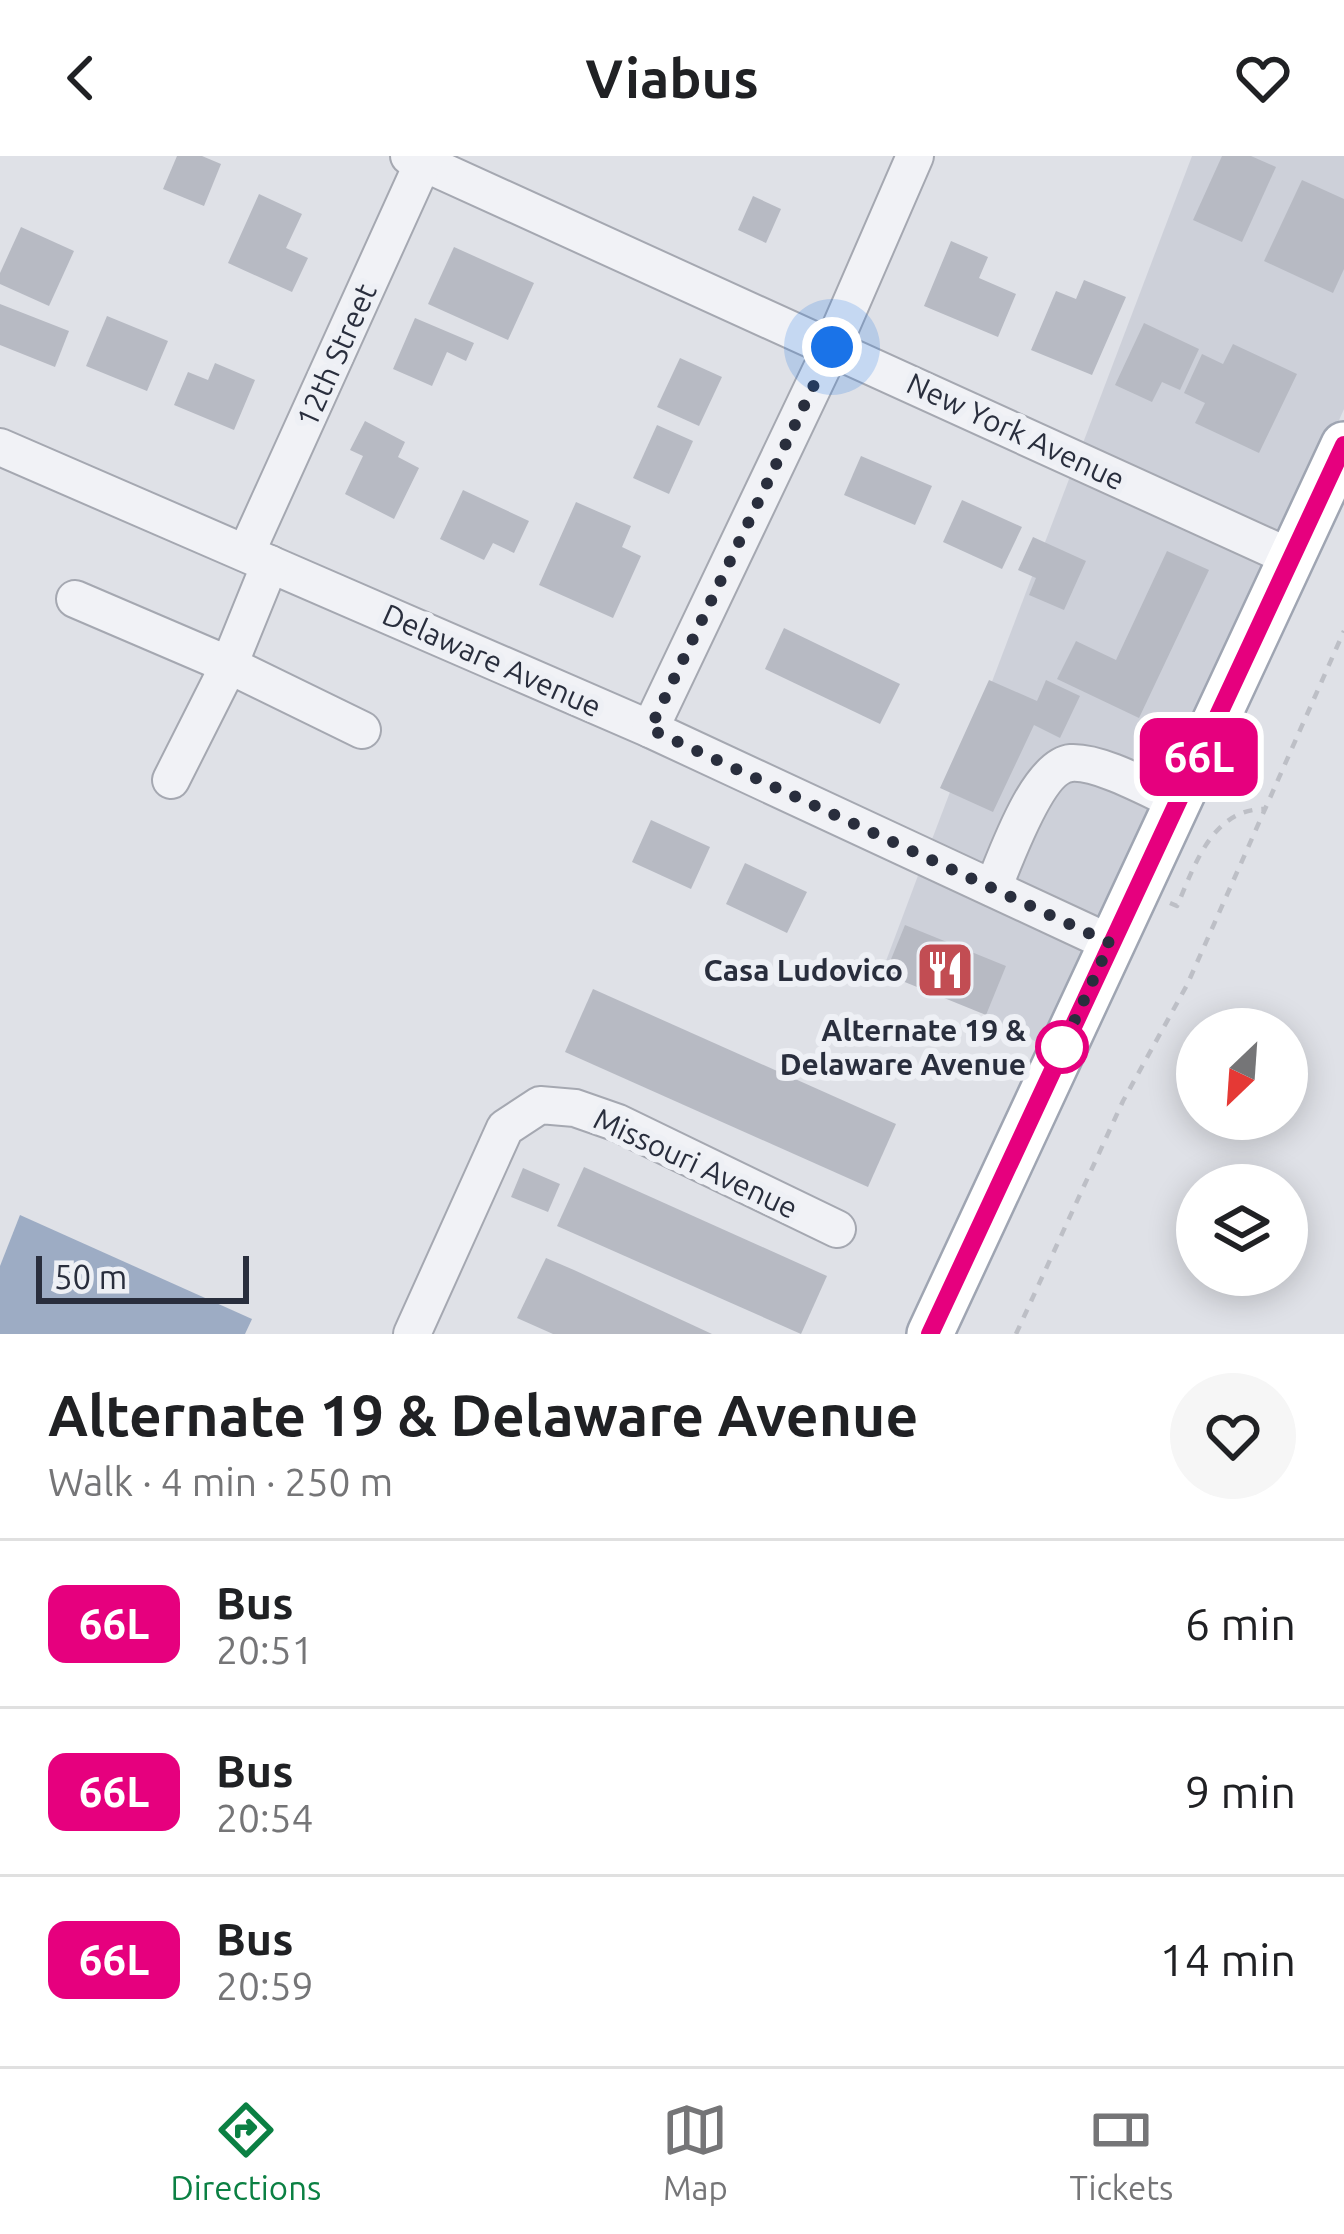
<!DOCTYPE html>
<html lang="en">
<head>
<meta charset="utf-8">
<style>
	:root { --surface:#fff; --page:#f6f6f6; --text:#202124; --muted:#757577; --line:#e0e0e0; --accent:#0b8043 }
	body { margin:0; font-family:Ubuntu,sans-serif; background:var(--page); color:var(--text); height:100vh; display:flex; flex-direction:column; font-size:45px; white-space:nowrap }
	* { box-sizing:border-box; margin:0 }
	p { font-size:39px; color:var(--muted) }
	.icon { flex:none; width:66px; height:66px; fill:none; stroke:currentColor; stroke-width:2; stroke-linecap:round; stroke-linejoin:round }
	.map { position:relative; height:1178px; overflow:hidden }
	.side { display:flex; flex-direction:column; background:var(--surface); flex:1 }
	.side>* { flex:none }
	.badge { padding:0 24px; border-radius:18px; font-size:42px; line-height:78px }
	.needle { width:78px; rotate:205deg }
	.tools { position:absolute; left:1176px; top:852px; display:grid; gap:24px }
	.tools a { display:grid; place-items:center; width:132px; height:132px; border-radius:50%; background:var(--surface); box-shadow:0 6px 30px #0003; font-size:60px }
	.scale { position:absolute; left:36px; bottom:30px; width:213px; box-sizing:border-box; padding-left:12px; border:6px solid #292e3d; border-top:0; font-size:33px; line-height:42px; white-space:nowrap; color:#292e3d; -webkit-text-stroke:9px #eef0f5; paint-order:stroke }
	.you { position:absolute; width:60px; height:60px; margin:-30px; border:9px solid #fff; border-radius:50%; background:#1a73e8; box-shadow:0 0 0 18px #1a73e833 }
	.map>.badge { position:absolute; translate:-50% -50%; box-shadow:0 0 0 6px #fff }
	.round { display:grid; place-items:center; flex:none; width:126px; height:126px; border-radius:63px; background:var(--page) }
	.headline { display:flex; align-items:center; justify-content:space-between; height:204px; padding:0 48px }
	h1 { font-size:57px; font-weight:700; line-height:90px }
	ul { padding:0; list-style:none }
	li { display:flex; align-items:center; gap:36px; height:168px; padding:0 48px; border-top:3px solid var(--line) }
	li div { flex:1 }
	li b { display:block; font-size:45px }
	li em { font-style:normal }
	li .badge { min-width:132px; font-weight:700; text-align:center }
	header { display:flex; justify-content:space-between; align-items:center; height:156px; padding:0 48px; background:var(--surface); font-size:54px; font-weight:700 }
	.dock { display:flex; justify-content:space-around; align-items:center; height:168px; border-top:3px solid var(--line); background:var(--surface); font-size:33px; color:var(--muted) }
	.dock a { display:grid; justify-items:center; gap:6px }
	.dock .selected { color:var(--accent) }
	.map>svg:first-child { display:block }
	.built { fill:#cdd0d9 }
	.water { fill:#9dacc4 }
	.building { fill:#b7bac3 }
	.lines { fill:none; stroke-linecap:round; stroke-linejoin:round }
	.minor-casing { stroke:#a5a8b1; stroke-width:40 }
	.major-casing { stroke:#9fa5b2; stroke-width:50 }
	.path { stroke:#bdbfc6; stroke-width:4.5; stroke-dasharray:9 9; stroke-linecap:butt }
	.minor { stroke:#f1f2f6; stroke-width:36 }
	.major { stroke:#fff; stroke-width:45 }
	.line-casing { stroke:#fff; stroke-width:27 }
	.line { stroke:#e6007e; stroke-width:18 }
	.walk { stroke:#292e3d; stroke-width:12; stroke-dasharray:0 21.6 }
	.stop-dot { fill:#fff; stroke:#e6007e; stroke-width:6 }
	.labels { text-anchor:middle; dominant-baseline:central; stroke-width:12; stroke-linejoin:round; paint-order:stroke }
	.street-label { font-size:30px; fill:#292e3d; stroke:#eef0f5 }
	.poi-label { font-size:30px; font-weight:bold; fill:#292e3d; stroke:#eef0f5; text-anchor:end }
	.stop-label { font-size:30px; font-weight:bold; fill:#292e3d; stroke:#eef0f5; text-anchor:end }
</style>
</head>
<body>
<header><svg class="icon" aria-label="back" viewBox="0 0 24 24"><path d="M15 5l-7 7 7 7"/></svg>Viabus<svg class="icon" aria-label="heart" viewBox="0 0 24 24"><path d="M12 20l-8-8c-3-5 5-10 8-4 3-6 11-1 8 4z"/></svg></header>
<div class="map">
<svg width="1344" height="1178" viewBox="0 0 1344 1178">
	<rect width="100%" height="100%" fill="#dfe1e7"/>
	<!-- built -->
	<g class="built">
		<polygon points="1192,0 1344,0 1344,253 1287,381 1083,287"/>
		<polygon points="1071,318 1274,411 1104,766 931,686"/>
		<polygon points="919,717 1090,796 1046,891 886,805"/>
	</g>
	<!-- water -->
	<polygon class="water" points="20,1059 252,1163 245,1178 0,1178 0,1110"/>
	<!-- building -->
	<g class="building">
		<polygon points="177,0 202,0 221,8 204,50 163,33"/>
		<polygon points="1222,0 1251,0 1276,11 1242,86 1193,64"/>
		<polygon points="1302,24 1344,43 1344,113 1333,137 1264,105"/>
		<polygon points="259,38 302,58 286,92 308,102 292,136 228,107"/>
		<polygon points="753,40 781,53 766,87 738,74"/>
		<polygon points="21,71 74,95 49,150 0,128 0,117"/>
		<polygon points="951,85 988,101 979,122 1016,138 998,181 924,150"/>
		<polygon points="454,91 534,127 508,184 428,148"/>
		<polygon points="1084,124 1126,141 1092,219 1031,194 1056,135 1076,143"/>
		<polygon points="0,148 69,175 55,211 0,189"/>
		<polygon points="107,160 168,185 147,235 86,210"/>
		<polygon points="415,162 474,187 466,205 447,196 432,230 393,213"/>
		<polygon points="1144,167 1199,193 1180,234 1162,226 1152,246 1115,229"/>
		<polygon points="1233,188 1297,218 1259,297 1195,267 1205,247 1184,237 1202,198 1223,208"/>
		<polygon points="680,202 722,221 699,270 657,251"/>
		<polygon points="215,207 255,224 234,274 174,249 188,216 208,224"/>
		<polygon points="365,265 405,286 398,301 419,312 394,363 345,338 363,300 350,294"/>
		<polygon points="657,269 693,285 669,338 633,322"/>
		<polygon points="861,300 932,330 915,369 844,339"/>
		<polygon points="463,334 529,365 514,397 493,387 484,404 440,383"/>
		<polygon points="962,344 1022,371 1002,413 943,386"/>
		<polygon points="576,346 631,370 622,391 641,400 613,462 539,429"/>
		<polygon points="1033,381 1086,405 1064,454 1029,439 1036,422 1018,414"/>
		<polygon points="1167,395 1209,414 1139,562 1057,523 1076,485 1116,504"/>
		<polygon points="784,472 900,528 880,568 765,513"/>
		<polygon points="989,524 1037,545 1046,524 1080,540 1060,582 1034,569 993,656 940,632"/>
		<polygon points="651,664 710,691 691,733 632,706"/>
		<polygon points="745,707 807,736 787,777 726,748"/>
		<polygon points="905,769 1006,810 986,859 885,818"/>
		<polygon points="593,833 896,968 868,1031 565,896"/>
		<polygon points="584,1011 827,1120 801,1178 557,1070"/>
		<polygon points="523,1012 560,1028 548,1056 511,1041"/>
		<polygon points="546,1102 574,1114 712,1178 553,1178 517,1162"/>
	</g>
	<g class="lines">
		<defs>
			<g id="minor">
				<polyline points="409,0 1294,403"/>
				<polyline points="0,291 650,573 1110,787"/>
				<polyline points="246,397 426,0"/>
				<polyline points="75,443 229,509 362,574"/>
				<polyline points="650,573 832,191 915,0"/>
				<polyline points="171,624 229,509 270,408"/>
				<path d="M993 732C1005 704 1037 610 1071 607 1100 605 1151 634 1178 646"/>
				<polyline points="412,1178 505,972 540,949 575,952 618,967 837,1073"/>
			</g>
			<polyline id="major" points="930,1178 1344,289"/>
		</defs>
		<!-- minor casing -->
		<use href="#minor" class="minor-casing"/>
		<!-- major casing -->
		<use href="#major" class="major-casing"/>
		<!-- path -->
		<g class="path">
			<path d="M1170 747 1177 750C1195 709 1212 653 1265 653"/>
			<polyline points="1016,1178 1123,945 1187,829 1344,475"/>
		</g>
		<!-- minor -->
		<use href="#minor" class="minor"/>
		<!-- major -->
		<use href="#major" class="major"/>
	</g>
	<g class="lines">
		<defs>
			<polyline id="line" points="930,1178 1344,289"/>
		</defs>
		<!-- line casing -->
		<use href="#line" class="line-casing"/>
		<!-- line -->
		<use href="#line" class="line"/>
		<!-- walk -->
		<polyline class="walk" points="832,191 650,573 1110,787 1058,901 1062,891"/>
	</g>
	<!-- icons -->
	<defs>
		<symbol id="restaurant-square" viewBox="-11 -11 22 22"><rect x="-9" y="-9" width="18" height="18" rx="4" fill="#c24d53" stroke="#eef0f5"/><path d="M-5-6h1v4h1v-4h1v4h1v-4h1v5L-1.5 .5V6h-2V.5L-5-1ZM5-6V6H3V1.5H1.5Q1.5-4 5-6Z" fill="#fff"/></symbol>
	</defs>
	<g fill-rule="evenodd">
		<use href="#restaurant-square" x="912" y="781" width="66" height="66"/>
	</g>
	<!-- markers -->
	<circle class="stop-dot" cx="1062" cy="891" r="24"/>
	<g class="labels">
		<!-- street labels -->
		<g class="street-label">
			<text transform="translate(336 199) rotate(-66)">12th Street</text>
			<text transform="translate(1016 275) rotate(25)">New York Avenue</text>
			<text transform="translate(492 504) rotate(24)">Delaware Avenue</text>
			<text transform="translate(696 1007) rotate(25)">Missouri Avenue</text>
		</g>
		<!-- poi labels -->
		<g class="poi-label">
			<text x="903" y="814">Casa Ludovico</text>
		</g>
		<!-- stop labels -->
		<g class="stop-label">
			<text x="1026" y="874">Alternate 19 &amp;<tspan x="1026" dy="34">Delaware Avenue</tspan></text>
		</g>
	</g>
</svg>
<div class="tools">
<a><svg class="needle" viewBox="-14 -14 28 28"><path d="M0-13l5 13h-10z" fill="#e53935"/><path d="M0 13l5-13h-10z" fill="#757577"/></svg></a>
<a><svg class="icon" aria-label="layers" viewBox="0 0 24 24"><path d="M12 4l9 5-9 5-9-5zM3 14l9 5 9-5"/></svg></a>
</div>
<div class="scale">50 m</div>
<div class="you" style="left:832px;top:191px"></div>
<b class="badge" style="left:1199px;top:601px;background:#e6007e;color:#fff">66L</b>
</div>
<section class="side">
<div class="headline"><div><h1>Alternate 19 &amp; Delaware Avenue</h1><p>Walk · 4 min · 250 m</p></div><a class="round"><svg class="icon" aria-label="heart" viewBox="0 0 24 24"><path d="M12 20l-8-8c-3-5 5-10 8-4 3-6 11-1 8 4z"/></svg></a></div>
<ul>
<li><span class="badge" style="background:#e6007e;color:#fff">66L</span><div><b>Bus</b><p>20:51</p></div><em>6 min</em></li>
<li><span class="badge" style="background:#e6007e;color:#fff">66L</span><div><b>Bus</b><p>20:54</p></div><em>9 min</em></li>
<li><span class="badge" style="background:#e6007e;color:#fff">66L</span><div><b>Bus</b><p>20:59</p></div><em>14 min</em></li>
</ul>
</section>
<nav class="dock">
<a class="selected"><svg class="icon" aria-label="directions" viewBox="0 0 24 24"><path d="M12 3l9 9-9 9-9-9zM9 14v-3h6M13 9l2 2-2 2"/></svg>Directions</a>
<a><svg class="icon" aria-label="map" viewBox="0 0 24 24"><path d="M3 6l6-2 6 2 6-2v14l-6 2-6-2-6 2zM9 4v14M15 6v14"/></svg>Map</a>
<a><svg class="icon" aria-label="tickets" viewBox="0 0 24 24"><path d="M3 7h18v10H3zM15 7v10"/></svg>Tickets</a>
</nav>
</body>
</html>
